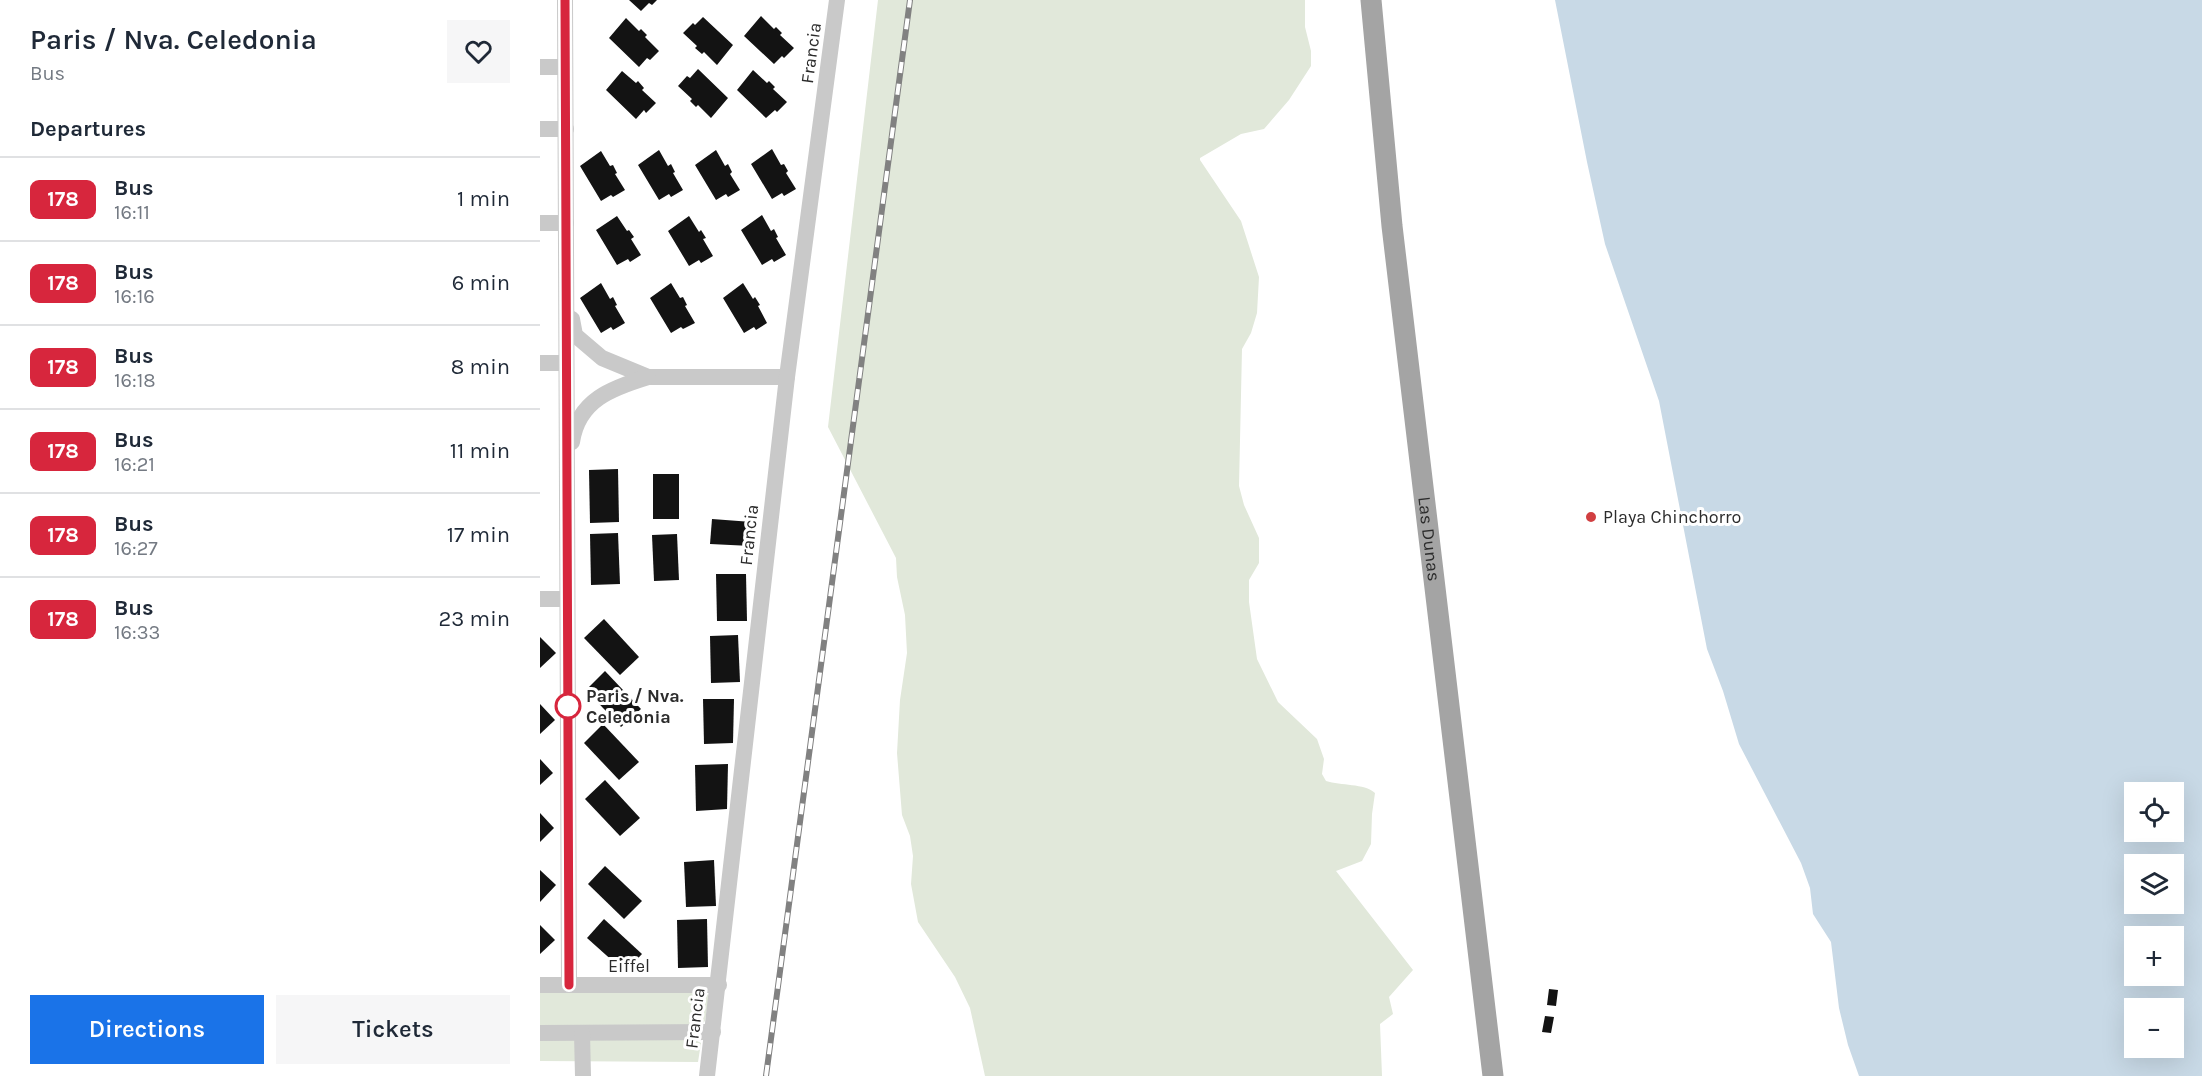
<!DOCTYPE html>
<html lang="en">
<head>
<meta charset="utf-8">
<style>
	:root { --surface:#fff; --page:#f6f6f7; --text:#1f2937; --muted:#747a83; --line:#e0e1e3; --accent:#1a73e8 }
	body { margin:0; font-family:Karla,sans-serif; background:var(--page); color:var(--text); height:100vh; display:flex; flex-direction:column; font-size:22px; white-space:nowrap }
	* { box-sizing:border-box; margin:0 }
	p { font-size:20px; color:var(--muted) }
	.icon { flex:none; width:33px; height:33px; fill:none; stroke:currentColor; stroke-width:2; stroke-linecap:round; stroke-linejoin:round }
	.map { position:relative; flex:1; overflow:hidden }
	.panel { display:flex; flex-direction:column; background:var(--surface); width:540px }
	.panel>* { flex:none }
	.badge { padding:0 12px; border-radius:9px; font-size:21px; line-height:39px }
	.fabs { position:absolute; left:1584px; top:782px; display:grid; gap:12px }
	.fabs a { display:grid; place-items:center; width:60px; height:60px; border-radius:0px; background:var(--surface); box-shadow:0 6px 24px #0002; font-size:30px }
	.map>.badge { position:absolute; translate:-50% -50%; box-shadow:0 0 0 3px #fff }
	h2 { padding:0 30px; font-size:22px; line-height:54px }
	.round { display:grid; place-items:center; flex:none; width:63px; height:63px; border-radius:0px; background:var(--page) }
	.summary { display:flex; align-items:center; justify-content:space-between; height:102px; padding:0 30px }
	h1 { font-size:28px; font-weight:600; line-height:45px }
	.action { display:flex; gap:12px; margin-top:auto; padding:12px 30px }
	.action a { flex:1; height:69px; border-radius:0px; background:var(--accent); color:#fff; font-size:24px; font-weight:600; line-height:69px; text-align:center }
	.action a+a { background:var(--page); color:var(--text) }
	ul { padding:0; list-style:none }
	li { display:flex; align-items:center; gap:18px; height:84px; padding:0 30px; border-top:2px solid var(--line) }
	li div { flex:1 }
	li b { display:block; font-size:22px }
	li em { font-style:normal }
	li .badge { min-width:66px; font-weight:700; text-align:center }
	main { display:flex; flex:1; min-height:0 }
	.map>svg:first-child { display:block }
	.green { fill:#e1e8da }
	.water { fill:#c8d9e6; fill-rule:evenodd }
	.building { fill:#131313 }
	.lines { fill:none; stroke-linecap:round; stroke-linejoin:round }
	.minor { stroke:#c9c9c9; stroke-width:16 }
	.major { stroke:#a4a4a4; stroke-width:21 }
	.rail-casing { stroke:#818181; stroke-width:6 }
	.rail { stroke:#fff; stroke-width:4; stroke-dasharray:11; stroke-linecap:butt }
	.line-casing { stroke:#fff; stroke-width:14 }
	.line { stroke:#d7263d; stroke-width:9 }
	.poi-dot { fill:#d13f41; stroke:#fff; stroke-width:2 }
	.stop-dot { fill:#fff; stroke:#d7263d; stroke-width:3 }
	.labels { text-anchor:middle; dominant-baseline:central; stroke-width:6; stroke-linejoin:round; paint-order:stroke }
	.street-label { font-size:18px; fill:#2c2c2c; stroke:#fff }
	.poi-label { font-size:18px; fill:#2c2c2c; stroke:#fff; text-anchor:start }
	.stop-label { font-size:18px; font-weight:bold; fill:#2c2c2c; stroke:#fff; text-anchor:start }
</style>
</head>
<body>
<main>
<section class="panel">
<div class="summary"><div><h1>Paris / Nva. Celedonia</h1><p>Bus</p></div><a class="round"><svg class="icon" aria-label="heart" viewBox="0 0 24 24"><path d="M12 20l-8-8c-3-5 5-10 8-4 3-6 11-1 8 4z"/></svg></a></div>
<h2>Departures</h2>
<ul>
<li><span class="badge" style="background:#d7263d;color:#fff">178</span><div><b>Bus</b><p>16:11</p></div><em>1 min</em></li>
<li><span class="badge" style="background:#d7263d;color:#fff">178</span><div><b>Bus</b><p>16:16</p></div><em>6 min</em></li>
<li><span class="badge" style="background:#d7263d;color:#fff">178</span><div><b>Bus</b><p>16:18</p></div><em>8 min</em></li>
<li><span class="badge" style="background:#d7263d;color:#fff">178</span><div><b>Bus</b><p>16:21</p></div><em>11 min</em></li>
<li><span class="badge" style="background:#d7263d;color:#fff">178</span><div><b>Bus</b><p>16:27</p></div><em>17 min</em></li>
<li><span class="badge" style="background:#d7263d;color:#fff">178</span><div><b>Bus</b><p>16:33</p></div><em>23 min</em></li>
</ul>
<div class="action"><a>Directions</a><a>Tickets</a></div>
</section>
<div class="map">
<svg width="1662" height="1076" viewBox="0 0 1662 1076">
	<rect width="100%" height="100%" fill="#fff"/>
	<!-- green -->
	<g class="green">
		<path d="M338 0H765V27L771 51V66L749 100 724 129 701 134 660 158V160L701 221 719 277 717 313 711 333 702 349 699 486 704 505 719 538V563L709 580V602L717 659 738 702 777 739 784 759 782 774 786 781C801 786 824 783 835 793L832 814 831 844 822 861 796 871 873 970 849 997 853 1014 840 1024 842 1076H445L430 1008 415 977 378 922 371 884 373 856 370 836 362 815 357 753 360 700 367 653 365 615 357 577 356 558 288 427Z"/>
		<polygon points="164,989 169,997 165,1021 158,1027 0,1027 0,990"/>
		<polygon points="0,1039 155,1040 161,1043 158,1062 0,1061"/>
	</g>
	<!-- water -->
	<path class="water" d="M1015 0H1662V1076H1319L1308 1045 1299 1008 1291 942 1273 914 1270 888 1261 863 1199 744 1183 691 1167 649 1119 401 1065 244 1047 162ZM1594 792H1634V831H1594ZM1594 864H1634V903H1594ZM1594 936H1634V975H1594ZM1594 1008H1634V1047H1594Z"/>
	<!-- building -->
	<g class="building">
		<polygon points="89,0 117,0 112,5 109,3 101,11"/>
		<polygon points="221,16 234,29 236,27 242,33 240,35 254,48 244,58 242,56 234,64 204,36"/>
		<polygon points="163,17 193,45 177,65 164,52 162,54 155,48 157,46 143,33 153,23 155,25"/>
		<polygon points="86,18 99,31 101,29 107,35 105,37 119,51 110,60 107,58 99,67 69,38"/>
		<polygon points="158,69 188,98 171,118 158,105 156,107 150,101 152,99 138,86 147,76 150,78"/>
		<polygon points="213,70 227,83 229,81 235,87 233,89 247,102 237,112 235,110 226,118 197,90"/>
		<polygon points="82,71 96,83 98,81 104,88 102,90 116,103 106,113 104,110 96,119 66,90"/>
		<polygon points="232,149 241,165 244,164 248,171 246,173 256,189 244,196 242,193 232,199 211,164"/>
		<polygon points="119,150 128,166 131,164 135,172 133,173 143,190 131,197 129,194 119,200 98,165"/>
		<polygon points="176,150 185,166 188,164 192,172 190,174 200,190 188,197 186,194 176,200 155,165"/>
		<polygon points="61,151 70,166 73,165 77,173 75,174 85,190 73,197 71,195 61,201 40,166"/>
		<polygon points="222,215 231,231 234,229 238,237 236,238 246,255 234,262 232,259 222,265 201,230"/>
		<polygon points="77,216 87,231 89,230 94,237 91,239 101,255 90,262 88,259 77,265 56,230"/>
		<polygon points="149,216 159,232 161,230 166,238 163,239 173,256 161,263 159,260 149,266 128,231"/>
		<polygon points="61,283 70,299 73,297 77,305 75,306 85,323 73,330 71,327 61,333 40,298"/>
		<polygon points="131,283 140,298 143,297 147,305 145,306 155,323 143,329 141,327 131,333 110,298"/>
		<polygon points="203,283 213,299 215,297 220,305 218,306 227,323 216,330 214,327 204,333 183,298"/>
		<polygon points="78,469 79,522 50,523 49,470"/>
		<rect x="113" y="474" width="26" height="45"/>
		<polygon points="172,519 212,522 211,546 170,544"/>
		<polygon points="78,533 80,584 51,585 50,534"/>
		<polygon points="137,534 139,580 114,581 112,535"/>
		<polygon points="176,574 206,574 207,621 177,621"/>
		<polygon points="64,619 99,657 80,675 44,638"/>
		<polygon points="198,635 200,682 171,683 170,636"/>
		<polygon points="0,637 16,653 0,668"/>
		<polygon points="65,671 101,709 81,727 46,690"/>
		<polygon points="163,699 194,699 193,743 164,744"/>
		<polygon points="0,704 15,720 0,734"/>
		<polygon points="63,724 99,762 79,780 44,743"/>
		<polygon points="0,759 13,773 0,785"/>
		<polygon points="188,764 187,809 156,811 155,765"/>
		<polygon points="65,780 100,818 80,836 45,799"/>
		<polygon points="0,813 14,828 0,842"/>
		<polygon points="174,860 176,906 146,907 144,862"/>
		<polygon points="65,866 102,901 84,919 48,884"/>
		<polygon points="0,870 16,885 0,902"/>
		<polygon points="64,919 102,954 85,972 47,938"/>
		<polygon points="167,919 168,967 138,968 137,920"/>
		<polygon points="0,925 15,940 0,954"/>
		<polygon points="1009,989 1018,990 1016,1006 1007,1005"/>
		<polygon points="1005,1016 1014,1017 1011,1033 1002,1032"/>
	</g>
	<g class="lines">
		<!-- minor -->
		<g class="minor">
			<polyline points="25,0 29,985"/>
			<polyline points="0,67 25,67"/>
			<polyline points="0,129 26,129"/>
			<polyline points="0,223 26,223"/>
			<polyline points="32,319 35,335 62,358 108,377 247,377"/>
			<polyline points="0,363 26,363"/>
			<path d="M32 442C38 400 72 388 108 377"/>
			<polyline points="0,599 27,599"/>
			<polyline points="0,985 179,985"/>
			<polyline points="0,1033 173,1032"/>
			<polyline points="42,1033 43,1076"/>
			<polyline points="167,1076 247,377 297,0"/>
		</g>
		<!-- major -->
		<path class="major" id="s1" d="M831 0 852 226 953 1076"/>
		<defs>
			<polyline id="rail" points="226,1076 370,0"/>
		</defs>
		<!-- rail casing -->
		<use href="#rail" class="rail-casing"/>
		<!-- rail -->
		<use href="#rail" class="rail"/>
	</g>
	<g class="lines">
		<defs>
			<polyline id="line" points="25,0 29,985"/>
		</defs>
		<!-- line casing -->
		<use href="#line" class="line-casing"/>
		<!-- line -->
		<use href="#line" class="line"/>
	</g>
	<!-- markers -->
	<circle class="poi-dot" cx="1051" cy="517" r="6"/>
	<circle class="stop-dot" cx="28" cy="706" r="12"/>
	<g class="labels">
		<!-- street labels -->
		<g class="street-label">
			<text transform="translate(271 53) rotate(-82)">Francia</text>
			<text transform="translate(209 535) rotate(-84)">Francia</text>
			<text stroke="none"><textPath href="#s1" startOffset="542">Las Dunas</textPath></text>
			<text x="89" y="966">Eiffel</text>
			<text transform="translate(155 1018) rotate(-83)">Francia</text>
		</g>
		<!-- poi labels -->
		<g class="poi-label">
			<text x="1063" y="517">Playa Chinchorro</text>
		</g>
		<!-- stop labels -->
		<g class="stop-label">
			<text x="46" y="696">Paris / Nva.<tspan x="46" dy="21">Celedonia</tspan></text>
		</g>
	</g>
</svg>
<div class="fabs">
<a><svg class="icon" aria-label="locate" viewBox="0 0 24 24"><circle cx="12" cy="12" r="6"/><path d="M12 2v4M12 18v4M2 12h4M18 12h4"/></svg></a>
<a><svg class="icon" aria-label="layers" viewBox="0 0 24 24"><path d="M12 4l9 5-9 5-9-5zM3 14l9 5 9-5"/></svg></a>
<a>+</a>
<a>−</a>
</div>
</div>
</main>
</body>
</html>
